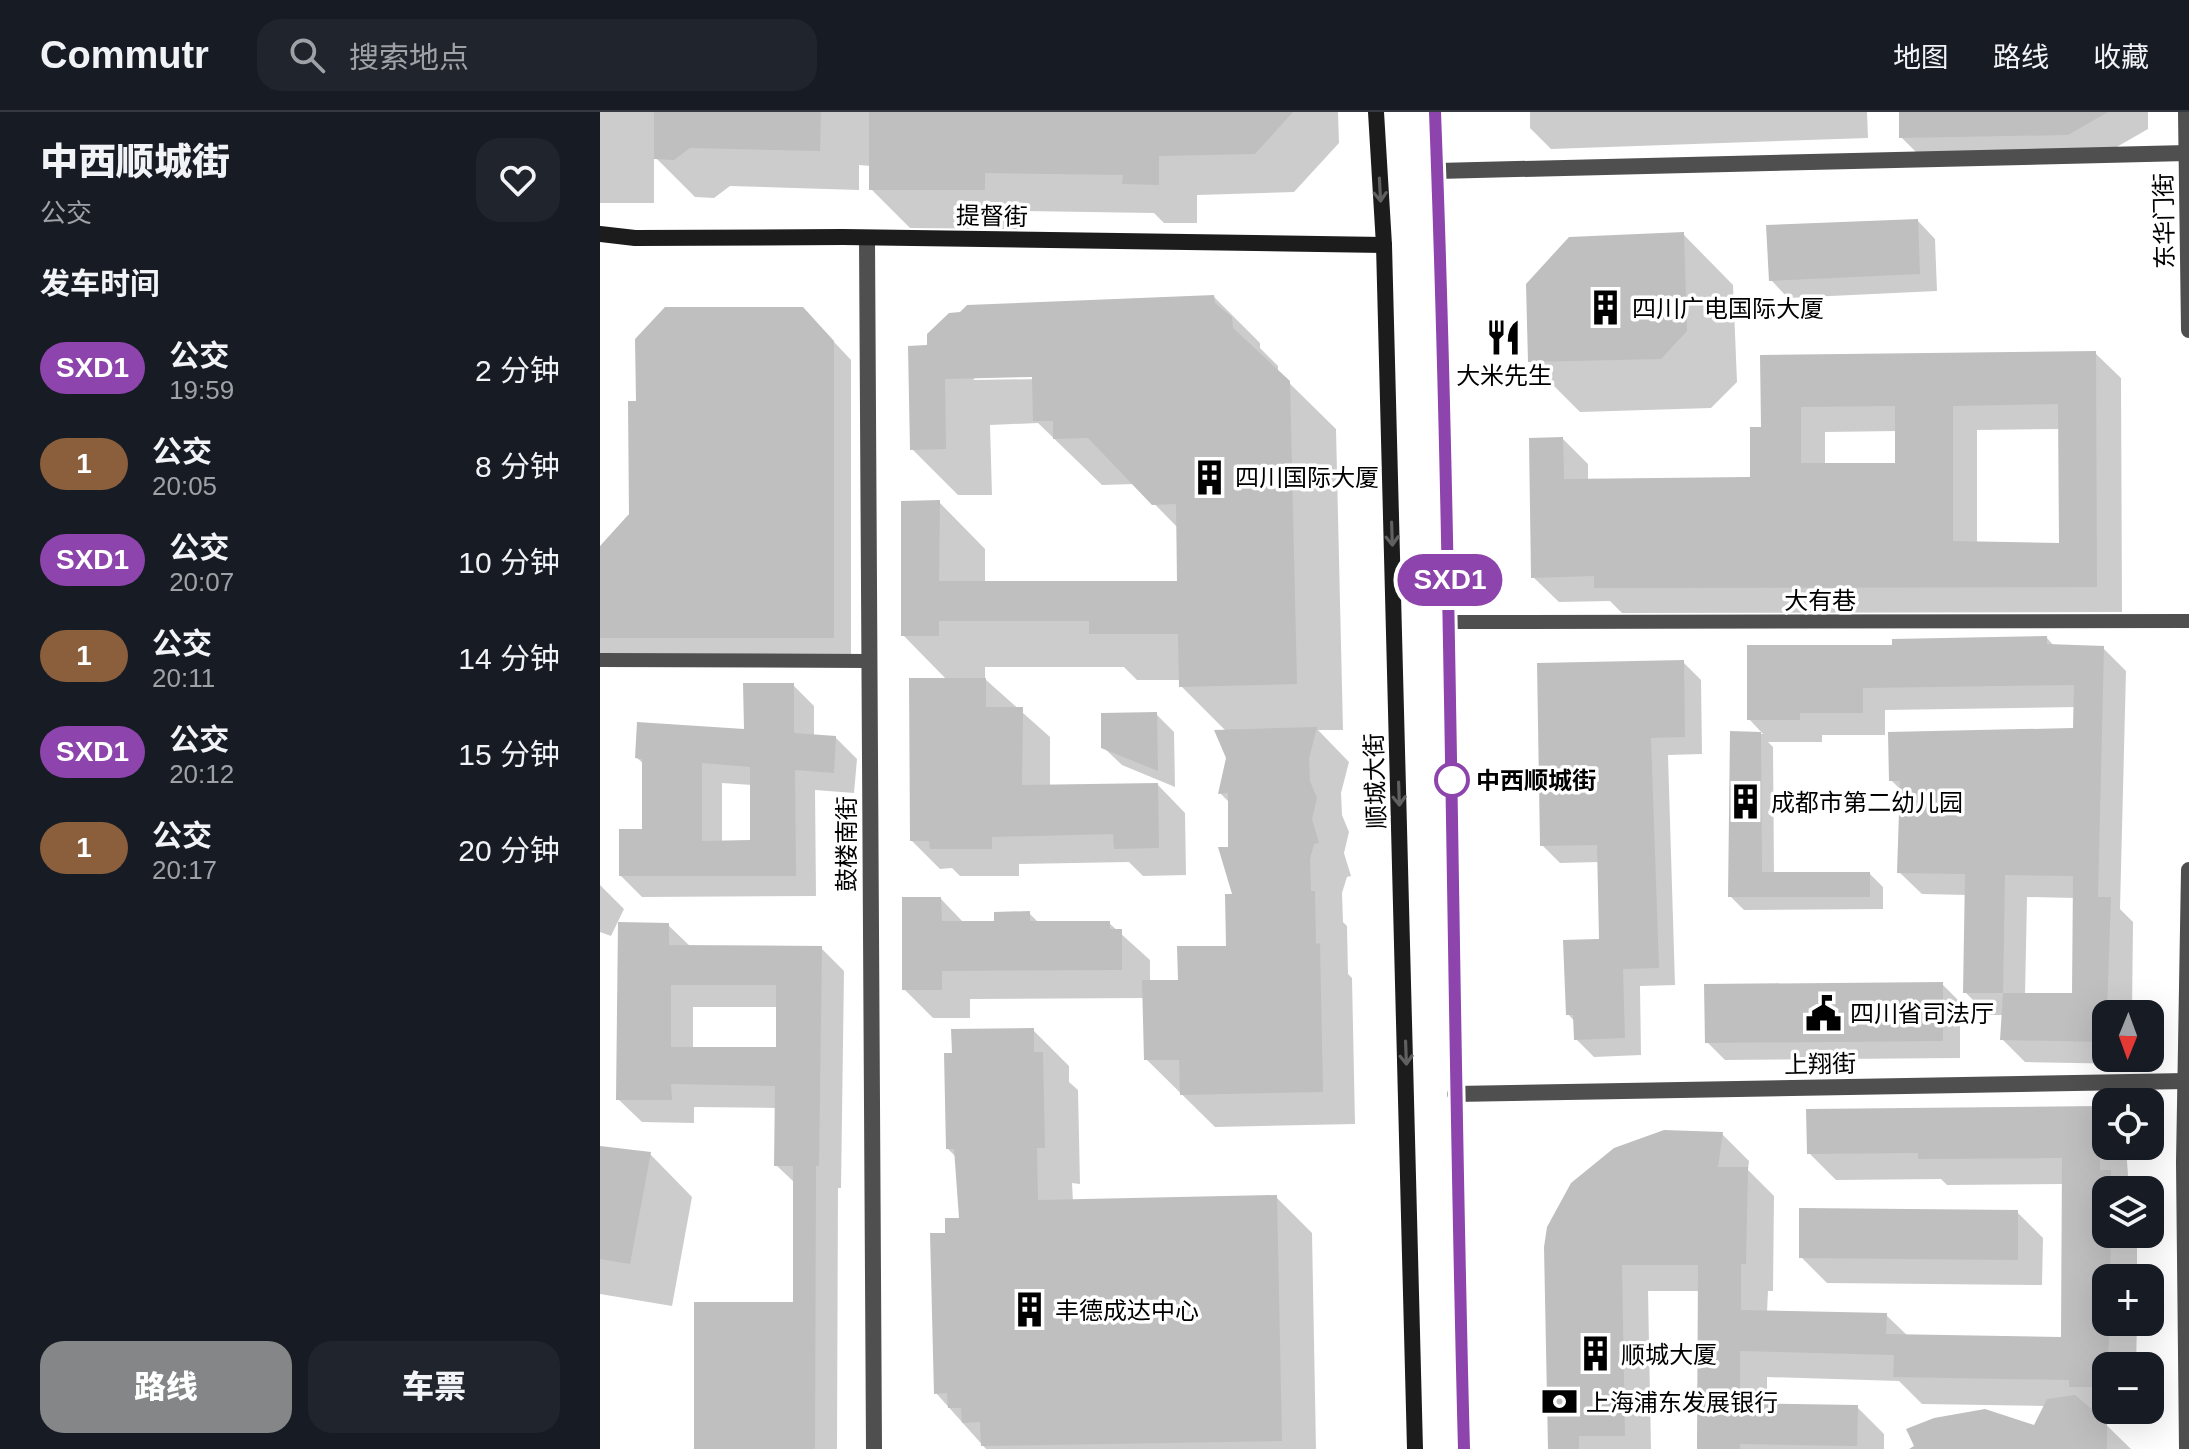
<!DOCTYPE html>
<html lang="zh">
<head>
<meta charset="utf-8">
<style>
	:root { --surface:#171b24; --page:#20242c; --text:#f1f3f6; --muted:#9ea1a6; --line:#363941; --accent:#858687 }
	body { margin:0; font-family:Arial,"Noto Sans SC",sans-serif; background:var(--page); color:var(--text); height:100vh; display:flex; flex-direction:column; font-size:30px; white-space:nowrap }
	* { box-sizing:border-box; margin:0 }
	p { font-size:26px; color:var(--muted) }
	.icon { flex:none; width:44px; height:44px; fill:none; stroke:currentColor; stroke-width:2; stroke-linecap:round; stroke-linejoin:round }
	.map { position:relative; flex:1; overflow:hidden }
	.panel { display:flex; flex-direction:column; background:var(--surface); width:600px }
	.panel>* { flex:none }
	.badge { padding:0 16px; border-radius:26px; font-size:28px; line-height:52px }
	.needle { width:52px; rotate:181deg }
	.buttons { position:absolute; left:1492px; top:888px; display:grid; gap:16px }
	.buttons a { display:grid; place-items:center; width:72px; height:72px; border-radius:16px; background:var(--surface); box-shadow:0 8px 32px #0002; font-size:40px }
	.map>.badge { position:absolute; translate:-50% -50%; box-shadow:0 0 0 4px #fff }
	h2 { padding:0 40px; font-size:30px; line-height:72px }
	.round { display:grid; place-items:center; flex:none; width:84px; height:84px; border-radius:24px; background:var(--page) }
	.headline { display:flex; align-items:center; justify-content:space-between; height:136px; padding:0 40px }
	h1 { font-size:38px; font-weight:800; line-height:60px }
	.primary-button { display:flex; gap:16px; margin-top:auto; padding:16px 40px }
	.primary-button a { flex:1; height:92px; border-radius:24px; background:var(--accent); color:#fff; font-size:32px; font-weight:800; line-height:92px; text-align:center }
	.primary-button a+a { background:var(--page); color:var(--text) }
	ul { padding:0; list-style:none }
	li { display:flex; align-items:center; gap:24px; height:96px; padding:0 40px }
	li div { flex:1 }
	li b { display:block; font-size:30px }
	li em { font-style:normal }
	li .badge { min-width:88px; font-weight:700; text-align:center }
	header { display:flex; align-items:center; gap:48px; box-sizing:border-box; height:112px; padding:0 40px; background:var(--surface); border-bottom:2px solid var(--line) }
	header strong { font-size:38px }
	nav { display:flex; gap:44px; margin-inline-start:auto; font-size:28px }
	.search { width:560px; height:72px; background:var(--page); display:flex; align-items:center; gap:20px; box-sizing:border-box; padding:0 28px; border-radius:24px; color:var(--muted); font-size:30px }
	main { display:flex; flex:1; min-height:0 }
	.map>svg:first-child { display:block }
	.shadow { fill:#0003; fill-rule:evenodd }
	.building { fill:#bfbfbf; fill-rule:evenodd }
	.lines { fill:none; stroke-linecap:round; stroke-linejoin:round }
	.lane { stroke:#4f4f4f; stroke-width:14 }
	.street { stroke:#4f4f4f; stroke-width:16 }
	.secondary { stroke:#1c1c1c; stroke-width:16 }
	.oneway { stroke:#606060 }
	.line-casing { stroke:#fff; stroke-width:18 }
	.line { stroke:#8e44ad; stroke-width:12 }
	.stop-dot { fill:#fff; stroke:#8e44ad; stroke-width:4 }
	.labels { text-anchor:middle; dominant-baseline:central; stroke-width:7; stroke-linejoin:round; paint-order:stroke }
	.street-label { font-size:24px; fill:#000; stroke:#fff }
	.poi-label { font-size:24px; fill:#000; stroke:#fff; text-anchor:start }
	.stop-label { font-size:24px; font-weight:bold; fill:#000; stroke:#fff; text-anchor:start }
</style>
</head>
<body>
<header>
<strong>Commutr</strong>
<div class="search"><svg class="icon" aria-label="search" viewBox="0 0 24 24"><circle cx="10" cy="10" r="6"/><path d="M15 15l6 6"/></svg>搜索地点</div>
<nav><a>地图</a><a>路线</a><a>收藏</a></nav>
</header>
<main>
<section class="panel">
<div class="headline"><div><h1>中西顺城街</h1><p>公交</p></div><a class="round"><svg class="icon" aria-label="heart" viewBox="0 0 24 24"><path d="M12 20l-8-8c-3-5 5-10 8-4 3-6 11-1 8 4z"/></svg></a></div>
<h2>发车时间</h2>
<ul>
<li><span class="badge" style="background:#8e44ad;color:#fff">SXD1</span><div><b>公交</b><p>19:59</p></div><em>2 分钟</em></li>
<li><span class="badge" style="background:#8b5e3c;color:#fff">1</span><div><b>公交</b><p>20:05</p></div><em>8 分钟</em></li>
<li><span class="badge" style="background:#8e44ad;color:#fff">SXD1</span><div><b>公交</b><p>20:07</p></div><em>10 分钟</em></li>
<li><span class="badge" style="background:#8b5e3c;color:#fff">1</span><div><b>公交</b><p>20:11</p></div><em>14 分钟</em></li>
<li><span class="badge" style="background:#8e44ad;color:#fff">SXD1</span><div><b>公交</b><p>20:12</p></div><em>15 分钟</em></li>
<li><span class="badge" style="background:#8b5e3c;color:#fff">1</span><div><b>公交</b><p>20:17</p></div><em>20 分钟</em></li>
</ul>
<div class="primary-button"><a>路线</a><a>车票</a></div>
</section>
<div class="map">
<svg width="1589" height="1337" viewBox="0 0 1589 1337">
	<rect width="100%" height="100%" fill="#fff"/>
	<!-- shadow -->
	<g class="shadow">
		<polygon points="0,0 738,0 739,31 694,80 597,83 597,111 564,111 554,101 423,99 423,117 310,116 271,77 271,54 259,53 259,78 130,74 114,86 95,85 54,44 54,91 0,91"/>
		<polygon points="930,0 1267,0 1268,26 951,37 930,16"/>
		<polygon points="1301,0 1548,0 1548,17 1494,48 1327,51 1301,25"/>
		<polygon points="1318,109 1335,127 1337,179 1188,186 1171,168"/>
		<polygon points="1083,122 1133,173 1137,270 1111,296 980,300 930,250"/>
		<path d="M614 185 660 231V236L678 254V260L736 317 743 618H718L749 650 741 681 742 703 749 720 744 741 751 764 747 765 742 781 743 810 747 814 748 862 752 866 755 1012 615 1015 546 947 544 886 370 887V906H333L304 877 341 787 364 811H396L429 801 439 811H509L550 848V870H580L628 836 634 783 630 691 620 681 628 646 627 620 581 574V568H537L524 555H385V567L450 625V675L558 673 585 701 586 763 543 764 529 750 419 752V764H360L352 756 340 757 312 729 347 568 303 523 339 390 385 437V471H579L578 416 535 372 502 373 438 311 390 313 392 383H358L312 337 329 235ZM442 263V267L373 268 377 264Z"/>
		<polygon points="220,215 251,248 251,543 0,543 0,437 31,403 38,291"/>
		<path d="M1495 241 1521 266 1522 500 1022 501 1010 489 959 490 933 465 963 327 988 352V369L1152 367 1163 317 1162 245ZM1460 317 1461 433 1377 432V318ZM1297 319V353H1225V320Z"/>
		<path d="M1447 526 1455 535 1503 536 1526 559 1520 797 1533 810 1532 902H1506V946H1531V952L1425 950 1402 927 1403 903H1388L1365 880 1367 783 1322 782 1299 760 1301 678 1291 668 1475 618 1476 595 1285 598V623H1222V630H1168L1173 635 1174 762H1270L1283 775V797L1144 798 1130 784 1132 621 1163 622 1149 607 1294 535ZM1427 785 1475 786 1474 883H1425Z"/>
		<polygon points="1083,550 1101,568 1102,642 1068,643 1075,873 1040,874 1041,943 994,945 976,927 975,910 968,902 1001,829 999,750 960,751 942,733"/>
		<path d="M193 573 214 594V624L236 626 257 647 254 681 215 678 216 784 42 785 21 764 44 719V652L37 646 146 620ZM122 671 152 673V730L122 731Z"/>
		<polygon points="556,602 574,620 575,675 522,653 503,635"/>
		<polygon points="0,773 24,797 11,824 0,820"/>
		<path d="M68 813 91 835 221 836 244 859 241 1076H238L237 1337H96L195 1192V1071L176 1053 177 996 94 995V1011L42 1010 18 987ZM93 895H178V937H93Z"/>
		<polygon points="1342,872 1360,890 1360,946 1125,948 1107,930"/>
		<polygon points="433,918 469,954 469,970 478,978 480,1072 472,1071 473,1090 676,1085 712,1121 716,1337 386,1337 336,1281 347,1123 361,1108 356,1045 348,1037"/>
		<polygon points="1499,996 1506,1003 1506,1034 1526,1034 1529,1078 1506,1078 1506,1122 1537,1122 1537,1166 1506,1166 1506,1210 1537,1210 1536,1254 1506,1254 1506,1298 1536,1298 1536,1301 1494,1301 1531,1337 1317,1337 1435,1316 1446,1294 1322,1292 1299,1269 1167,1265 1167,1293 1257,1295 1284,1322 1284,1337 1099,1337 1100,1179 1048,1179 1051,1337 949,1337 946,1135 1122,1022 1149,1049 1148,1058 1174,1084 1173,1179 1168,1179 1167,1200 1286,1203 1308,1224 1463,1227 1464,1072 1347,1073 1341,1067 1236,1068 1209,1041"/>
		<polygon points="0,1036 50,1042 92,1085 72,1194 0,1182"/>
		<polygon points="1417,1100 1443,1126 1442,1173 1227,1171 1201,1145"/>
	</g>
	<!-- building -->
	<g class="building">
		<polygon points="54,0 221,0 220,39 90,36 74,48 54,47"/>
		<polygon points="269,0 693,0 655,42 559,44 559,73 522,72 523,63 385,61 385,78 269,78"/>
		<polygon points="1299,0 1508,0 1468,23 1299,26"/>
		<polygon points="1318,107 1320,162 1169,169 1166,113"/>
		<polygon points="1084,120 1087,219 1061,247 928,250 926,172 969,125"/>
		<polygon points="614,183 615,191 632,205 633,216 690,269 697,572 579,575 578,522 489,522 489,509 339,509 339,524 301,524 301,389 340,388 339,469 577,469 576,392 552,393 488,326 453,327 453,309 433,309 432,265 345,267 346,337 310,338 308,234 327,233 327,222 349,201 360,200 367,193"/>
		<polygon points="65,195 203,195 234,229 234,526 0,526 0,434 29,402 28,289 36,289 35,227"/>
		<path d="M1496 239 1497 475 994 476V464L931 466 929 326 963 325 964 367 1150 365V315H1161L1160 243ZM1458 292 1459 431 1353 429V294ZM1295 294V351H1201V295Z"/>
		<path d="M1447 524V532L1504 534 1498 785H1511L1506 930 1400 928 1403 881H1363L1365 762 1297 761 1300 669H1289L1288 620 1473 616 1474 573 1263 576V601H1200V608H1147V533H1292V527ZM1405 763 1473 764 1472 881H1403Z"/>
		<polygon points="1084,548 1085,625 1051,626 1059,856 1023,857 1025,926 974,928 973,903 966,903 963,828 999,827 997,733 940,734 937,551"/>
		<polygon points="309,566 386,566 386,595 423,595 422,673 558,671 559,736 514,737 513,722 392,725 392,737 330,737 329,729 310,729"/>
		<path d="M143 571H194V621L236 624 234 661 195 658 196 764H19V717H42V647L35 646 37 610 144 617ZM102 651 150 655V728L102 729Z"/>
		<polygon points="557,600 558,659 501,636 501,601"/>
		<polygon points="717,615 709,647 710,669 717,686 712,707 719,731 714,732 710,747 711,779 715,779 716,832 720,831 723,980 580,983 579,948 544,948 542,868 578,868 577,834 626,834 625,782 632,782 618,735 628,735 628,681 618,682 626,646 614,618"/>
		<polygon points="1130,619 1161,620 1162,760 1270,760 1270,785 1128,785"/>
		<polygon points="302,785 341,785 342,809 394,809 394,800 430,799 430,809 510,809 510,817 522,817 522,858 342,859 342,878 302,878"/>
		<path d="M18 810 69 811V833L222 834 219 1054H216L215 1337H94V1190H193V1054H174L175 974 71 972 72 988H16ZM71 873H176V935H71Z"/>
		<polygon points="1343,870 1343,929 1105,931 1104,872"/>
		<polygon points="434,916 434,940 443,940 445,1036 437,1036 438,1088 677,1083 682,1329 381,1334 380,1310 362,1311 361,1296 348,1296 347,1281 334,1282 330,1121 345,1121 345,1106 359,1106 354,1037 346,1037 344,941 352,941 351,917"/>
		<polygon points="1500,994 1500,1058 1511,1058 1511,1078 1506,1078 1506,1122 1511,1122 1510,1166 1506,1166 1506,1210 1510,1210 1506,1275 1469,1275 1469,1268 1293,1265 1294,1243 1140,1239 1140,1291 1258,1293 1257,1334 1140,1332 1140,1337 1097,1337 1098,1153 1022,1153 1025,1324 979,1324 979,1337 948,1337 944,1135 947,1115 971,1071 1014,1036 1064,1018 1123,1020 1118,1055 1148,1055 1146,1152 1141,1152 1141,1198 1287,1201 1286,1222 1461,1225 1462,1046 1318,1047 1318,1041 1207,1042 1206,997"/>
		<polygon points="0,1034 51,1040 30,1152 0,1147"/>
		<polygon points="1199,1096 1418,1098 1418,1148 1199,1146"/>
		<polygon points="1475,1283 1507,1310 1507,1337 1309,1337 1314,1334 1306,1317 1334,1306 1385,1297 1434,1313 1447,1287"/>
	</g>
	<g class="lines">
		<!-- lane -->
		<g class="lane">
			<polyline points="851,510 1589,509"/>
			<polyline points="0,548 269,549"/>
		</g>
		<!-- street -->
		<g class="street">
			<polyline points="1586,0 1589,218"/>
			<polyline points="837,59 1587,41"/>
			<polyline points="267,127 274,1337"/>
			<polyline points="855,982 1586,969"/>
			<polyline points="1587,1337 1584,1051 1589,758"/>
		</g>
		<!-- secondary -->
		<g class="secondary">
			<polyline points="776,0 784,133 815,1337"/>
			<path d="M835 0C852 446 852 891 864 1337"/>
			<polyline points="0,122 35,126 243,125 784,133"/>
		</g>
	</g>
	<!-- one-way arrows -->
	<defs><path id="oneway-shaft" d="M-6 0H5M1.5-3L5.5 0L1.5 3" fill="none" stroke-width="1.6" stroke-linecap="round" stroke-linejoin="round" transform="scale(2)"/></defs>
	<g class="oneway">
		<use href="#oneway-shaft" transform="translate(780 78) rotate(87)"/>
		<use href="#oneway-shaft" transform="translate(792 422) rotate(88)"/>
		<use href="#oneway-shaft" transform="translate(799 682) rotate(88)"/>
		<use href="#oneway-shaft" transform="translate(806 941) rotate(88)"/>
	</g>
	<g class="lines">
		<defs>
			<path id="line" d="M835 0C852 446 852 891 864 1337"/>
		</defs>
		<!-- line casing -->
		<use href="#line" class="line-casing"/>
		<!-- line -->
		<use href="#line" class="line"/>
	</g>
	<!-- icons -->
	<defs>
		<symbol id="building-bare" viewBox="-9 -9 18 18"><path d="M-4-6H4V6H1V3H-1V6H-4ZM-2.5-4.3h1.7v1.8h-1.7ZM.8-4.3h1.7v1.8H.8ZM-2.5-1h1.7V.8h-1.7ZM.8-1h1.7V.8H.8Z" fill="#000" stroke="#fff" stroke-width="2.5" paint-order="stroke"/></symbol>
		<symbol id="restaurant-bare" viewBox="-9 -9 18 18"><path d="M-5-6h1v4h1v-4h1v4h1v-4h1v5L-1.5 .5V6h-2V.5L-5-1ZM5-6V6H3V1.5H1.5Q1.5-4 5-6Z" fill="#000" stroke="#fff" stroke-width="2.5" paint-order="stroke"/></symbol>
		<symbol id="civic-bare" viewBox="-9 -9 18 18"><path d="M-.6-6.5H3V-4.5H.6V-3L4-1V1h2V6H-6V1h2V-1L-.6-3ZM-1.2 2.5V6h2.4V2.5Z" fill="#000" stroke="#fff" stroke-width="2.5" paint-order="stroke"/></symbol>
		<symbol id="bank-bare" viewBox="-9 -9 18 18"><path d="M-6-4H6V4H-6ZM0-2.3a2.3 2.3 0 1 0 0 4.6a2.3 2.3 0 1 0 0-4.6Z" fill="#000" stroke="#fff" stroke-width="2.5" paint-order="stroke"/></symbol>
	</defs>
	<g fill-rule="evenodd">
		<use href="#building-bare" x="980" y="170" width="51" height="51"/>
		<use href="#restaurant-bare" x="878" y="200" width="51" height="51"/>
		<use href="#building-bare" x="584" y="340" width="51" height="51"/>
		<use href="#building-bare" x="1120" y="664" width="51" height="51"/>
		<use href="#civic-bare" x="1198" y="876" width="51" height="51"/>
		<use href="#building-bare" x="404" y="1172" width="51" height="51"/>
		<use href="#building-bare" x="970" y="1216" width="51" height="51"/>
		<use href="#bank-bare" x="934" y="1264" width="51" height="51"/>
	</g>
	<!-- markers -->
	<circle class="stop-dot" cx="852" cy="668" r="16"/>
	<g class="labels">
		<!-- street labels -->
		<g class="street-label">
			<text transform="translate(392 104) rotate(1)">提督街</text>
			<text transform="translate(1564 109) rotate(-91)">东华门街</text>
			<text x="1220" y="488">大有巷</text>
			<text transform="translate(775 669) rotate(-92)">顺城大街</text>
			<text transform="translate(246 732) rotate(-90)">鼓楼南街</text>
			<text transform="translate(1220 952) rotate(-1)">上翔街</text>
		</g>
		<!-- poi labels -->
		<g class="poi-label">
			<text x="1032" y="196">四川广电国际大厦</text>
			<text x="904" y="263" text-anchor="middle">大米先生</text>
			<text x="635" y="365">四川国际大厦</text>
			<text x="1171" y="690">成都市第二幼儿园</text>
			<text x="1250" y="901">四川省司法厅</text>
			<text x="455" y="1198">丰德成达中心</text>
			<text x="1021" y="1242">顺城大厦</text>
			<text x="986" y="1290">上海浦东发展银行</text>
		</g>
		<!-- stop labels -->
		<g class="stop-label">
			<text x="876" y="668">中西顺城街</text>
		</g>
	</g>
</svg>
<div class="buttons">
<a><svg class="needle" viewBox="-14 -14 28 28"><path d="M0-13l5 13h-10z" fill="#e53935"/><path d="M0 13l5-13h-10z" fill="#9ea1a6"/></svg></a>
<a><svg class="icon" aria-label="locate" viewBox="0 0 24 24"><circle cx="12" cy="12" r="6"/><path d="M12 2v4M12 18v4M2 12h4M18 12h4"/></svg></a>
<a><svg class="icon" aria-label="layers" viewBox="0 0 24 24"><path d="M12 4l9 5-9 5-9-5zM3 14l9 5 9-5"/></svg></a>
<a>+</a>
<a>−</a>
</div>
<b class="badge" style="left:850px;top:468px;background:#8e44ad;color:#fff">SXD1</b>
</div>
</main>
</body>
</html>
